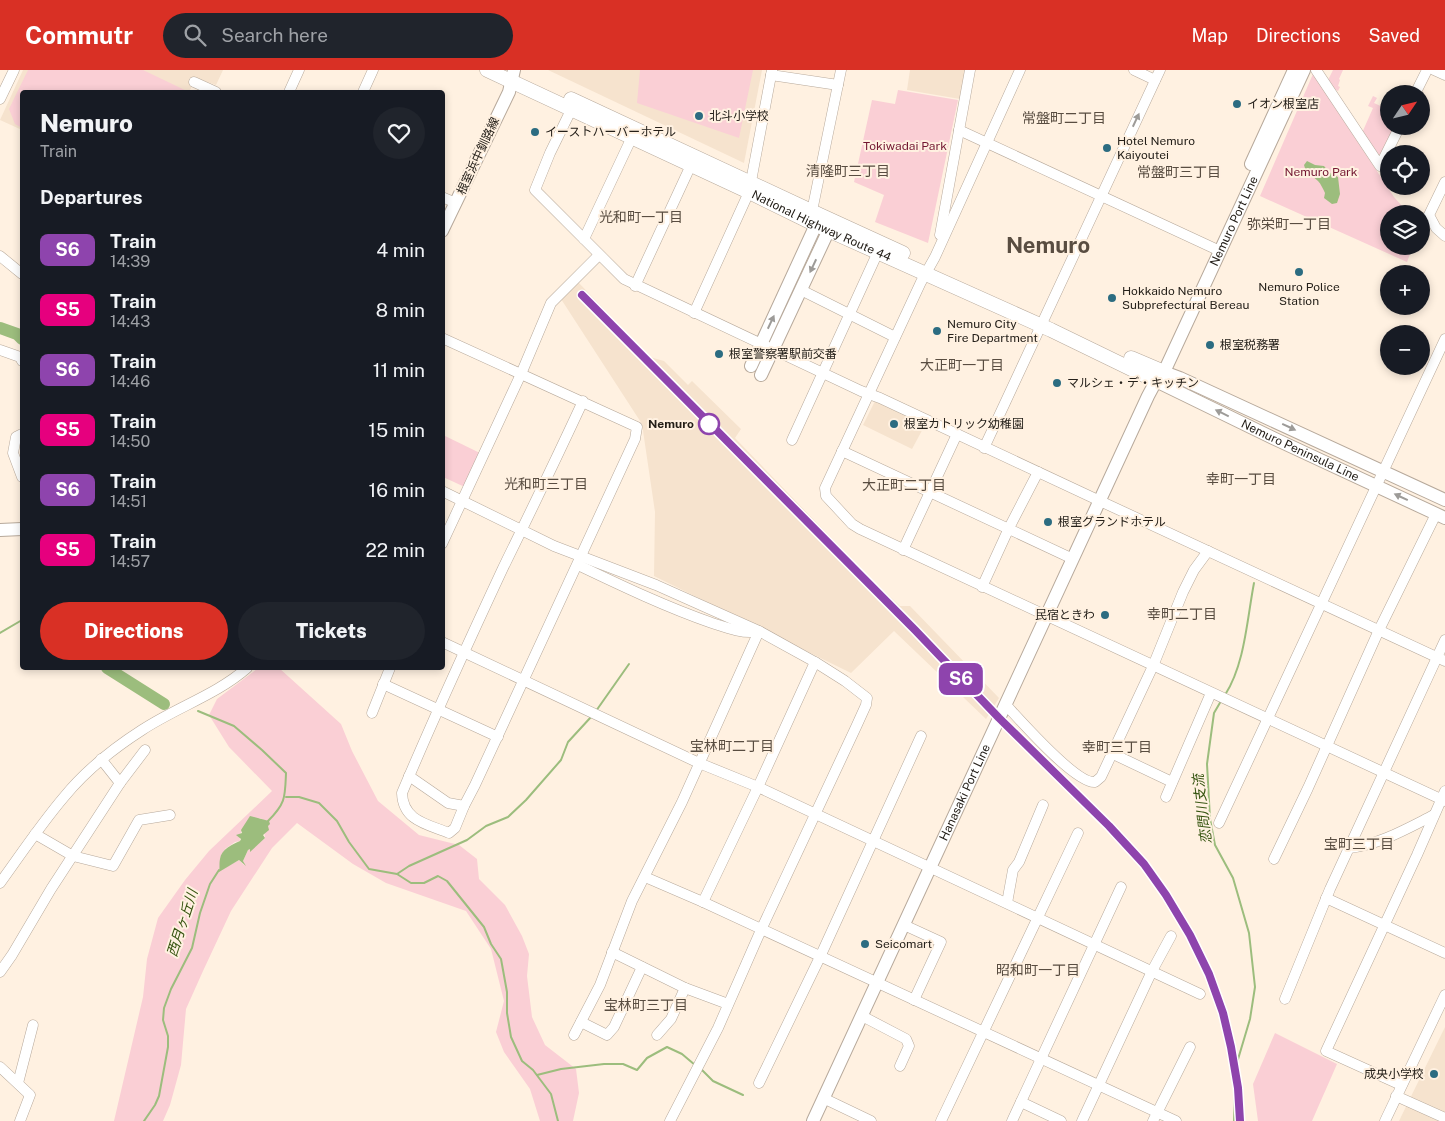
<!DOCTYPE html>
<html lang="en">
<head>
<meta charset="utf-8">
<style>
	:root { --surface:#171b24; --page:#20242c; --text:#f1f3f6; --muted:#9ea1a6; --accent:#d93025 }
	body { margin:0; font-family:"Public Sans","Noto Sans JP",sans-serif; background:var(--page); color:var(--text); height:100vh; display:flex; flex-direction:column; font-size:19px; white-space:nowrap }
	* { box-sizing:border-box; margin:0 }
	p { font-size:16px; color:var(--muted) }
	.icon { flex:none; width:28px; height:28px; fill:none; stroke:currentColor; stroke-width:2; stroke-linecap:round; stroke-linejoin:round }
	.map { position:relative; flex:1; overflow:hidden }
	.side { position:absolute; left:20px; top:20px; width:425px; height:580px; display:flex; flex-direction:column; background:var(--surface); border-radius:5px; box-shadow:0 2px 8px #0003 }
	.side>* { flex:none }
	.badge { padding:0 10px; border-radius:8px; font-size:18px; line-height:32px }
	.needle { width:32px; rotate:55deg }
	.fabs { position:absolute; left:1380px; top:15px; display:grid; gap:10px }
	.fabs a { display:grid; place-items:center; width:50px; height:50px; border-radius:50%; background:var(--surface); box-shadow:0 2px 8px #0003; font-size:25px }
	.map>.badge { position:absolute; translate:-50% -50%; box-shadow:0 0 0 2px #fff }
	h2 { padding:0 20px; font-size:19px; line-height:45px }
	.round { display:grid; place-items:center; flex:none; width:52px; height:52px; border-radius:26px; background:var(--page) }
	.overview { display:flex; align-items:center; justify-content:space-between; height:85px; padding:0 20px }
	h1 { font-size:24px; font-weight:800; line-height:38px }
	.primary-button { display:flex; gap:10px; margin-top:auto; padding:10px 20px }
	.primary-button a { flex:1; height:58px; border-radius:30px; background:var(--accent); color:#fff; font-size:20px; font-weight:800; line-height:58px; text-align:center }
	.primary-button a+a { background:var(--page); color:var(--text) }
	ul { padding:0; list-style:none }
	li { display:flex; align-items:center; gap:15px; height:60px; padding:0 20px }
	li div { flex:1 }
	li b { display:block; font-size:19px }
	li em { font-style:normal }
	li .badge { min-width:55px; font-weight:700; text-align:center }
	header { display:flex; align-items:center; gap:30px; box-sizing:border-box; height:70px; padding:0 25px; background:var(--accent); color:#fff }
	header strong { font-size:24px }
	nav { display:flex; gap:28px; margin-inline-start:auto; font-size:18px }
	.search { width:350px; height:45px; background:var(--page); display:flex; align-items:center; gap:12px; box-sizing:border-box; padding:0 18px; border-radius:28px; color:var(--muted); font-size:19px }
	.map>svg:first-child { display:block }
	.built { fill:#f6e3ce }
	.green { fill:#facfd5; fill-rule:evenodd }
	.water { fill:#9cbd7d }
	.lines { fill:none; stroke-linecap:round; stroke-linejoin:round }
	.stream { stroke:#9cbd7d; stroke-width:2 }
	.river { stroke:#9cbd7d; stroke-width:12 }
	.minor-casing { stroke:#b7a99b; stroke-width:11 }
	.major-casing { stroke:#b7a99b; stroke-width:14 }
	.highway-casing { stroke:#b7a99b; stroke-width:15 }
	.minor { stroke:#fff; stroke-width:10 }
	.major { stroke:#fff; stroke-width:12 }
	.highway { stroke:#fff; stroke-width:14 }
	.rail-casing { stroke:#665e55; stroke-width:4 }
	.rail { stroke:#fff1e1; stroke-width:2; stroke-dasharray:5.5; stroke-linecap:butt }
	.oneway { fill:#9d9b98 }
	.line-casing { stroke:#fff; stroke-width:11 }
	.line { stroke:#8e44ad; stroke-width:8 }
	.poi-dot { fill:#2c6c81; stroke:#fff1e1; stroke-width:2 }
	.stop-dot { fill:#fff; stroke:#8e44ad; stroke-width:2.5 }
	.labels { text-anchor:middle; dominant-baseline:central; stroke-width:4; stroke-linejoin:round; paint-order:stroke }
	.poi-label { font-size:12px; fill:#25201a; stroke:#fff1e1; text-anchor:start }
	.park-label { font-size:12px; fill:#731732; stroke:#fff1e1 }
	.street-label { font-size:12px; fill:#25201a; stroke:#fff1e1 }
	.stop-label { font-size:12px; font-weight:bold; fill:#25201a; stroke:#fff1e1; text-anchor:end }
	.neighbourhood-label { font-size:14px; fill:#594d41; stroke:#fff1e1 }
	.water-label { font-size:14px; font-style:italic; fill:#375511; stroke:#fff1e1 }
	.town-label { font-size:22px; font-weight:bold; fill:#594d41; stroke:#fff1e1 }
</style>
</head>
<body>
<header>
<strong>Commutr</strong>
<div class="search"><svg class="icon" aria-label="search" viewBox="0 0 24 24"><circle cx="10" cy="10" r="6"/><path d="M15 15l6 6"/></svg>Search here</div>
<nav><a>Map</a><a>Directions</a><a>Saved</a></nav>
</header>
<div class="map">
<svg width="1445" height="1051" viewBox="0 0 1445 1051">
	<rect width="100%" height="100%" fill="#fff1e1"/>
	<!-- built -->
	<g class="built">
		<polygon points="23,0 223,0 216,15 196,8 190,20 195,22 22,22 22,60 0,50"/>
		<polygon points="548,0 762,0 744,93"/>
		<polygon points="910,0 965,0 960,29 907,20"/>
		<polygon points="578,212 650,287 664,291 688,315 692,311 741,359 735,368 866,504 900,536 910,536 999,628 986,649 894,561 851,603 654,506 655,442 642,354 561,229"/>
		<polygon points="875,331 926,353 912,379 863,355"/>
		<polygon points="1445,957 1445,1051 1399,1051"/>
	</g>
	<!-- green -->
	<g class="green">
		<polygon points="28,0 143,0 189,22 22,22 22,58 15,54 9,39"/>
		<polygon points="640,0 753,0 739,68 637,33"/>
		<polygon points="1333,0 1343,0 1339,9 1340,10 1338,16 1340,17 1338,21 1333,18 1328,10"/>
		<polygon points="1313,4 1394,127 1409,144 1389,144 1389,176 1413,176 1407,192 1260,126"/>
		<polygon points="898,20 958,30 928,173 875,152 884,125 854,112 872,30 895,34"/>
		<polygon points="1373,26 1377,28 1374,33 1385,38 1383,43 1389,46 1389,56 1396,56 1382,84 1377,85 1362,63 1373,38 1368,36"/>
		<polygon points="443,365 482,384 467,418 443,407"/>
		<path d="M265 598H279L341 654 352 681 378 731 419 765 459 775 477 789 479 809 505 835 522 866 529 884 527 906 532 947 545 975 576 999 579 1023 573 1051H540L530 1019 504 982 496 962 504 931 491 879 466 841 386 813 353 794 297 753 272 778 231 841 203 901 186 939 181 995 170 1035 163 1051H114L143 927 147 889 158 848 185 810 209 781 272 721 229 677 209 645 217 629 257 599ZM260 748 263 750 265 768 250 781V778L248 780 243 791 244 795 239 790 219 801 225 779 235 772 240 771C238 758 249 754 260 748Z"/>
		<polygon points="1275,963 1337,994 1312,1051 1258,1051 1253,1014"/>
	</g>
	<!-- water -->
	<g class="water">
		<path d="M1307 91 1315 95 1324 96 1329 102 1338 107 1340 124 1337 133 1332 134 1324 128 1325 123C1323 119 1321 114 1318 111 1312 105 1306 104 1304 95Z"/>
		<path d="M250 746 269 751 270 754 268 756 269 760 263 765 265 768 250 782V779L248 780 243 791 246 796 239 790 219 802C220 797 219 794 220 789 221 779 233 774 240 771L241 769 236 765 242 763 241 760Z"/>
	</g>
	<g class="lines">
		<!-- stream -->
		<g class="stream">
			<polyline points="0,563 22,550"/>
			<path d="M1225 625C1245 594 1247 549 1254 513"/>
			<polyline points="1221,631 1214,643 1207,694 1210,749 1215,775 1233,808 1249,863 1255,917 1250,949 1236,996 1234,1051"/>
			<path d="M198 641 234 656 262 680 286 703C285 727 286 733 268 751"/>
			<polyline points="596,641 629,594"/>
			<polyline points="286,727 299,727 319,733 337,751 349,772 369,799 397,804 411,813 424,813 438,806 447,811 484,857 491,874 501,889 507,922 507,943 511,967 522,991 533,1000 551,1024 558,1051"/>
			<polyline points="397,804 409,796 467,770 486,756 508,747 526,730 561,690 568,672 591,647"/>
			<polyline points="701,999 713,1011 743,1025"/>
			<polyline points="537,1005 561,999 604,994 623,994 637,1000 647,988 667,977 682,984 695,995"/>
			<polyline points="144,1051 155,1035 159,1026 168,977 168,966 163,950 164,938 171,919 192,878 200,843 210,814 219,800"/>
		</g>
		<!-- river -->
		<g class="river">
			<polyline points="0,258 17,264 22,269"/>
			<polyline points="107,598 164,634"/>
		</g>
		<defs>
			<g id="minor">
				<polyline points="1020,0 935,187 921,212 825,418 826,426 852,454 860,459 1445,731"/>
				<polyline points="1134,0 1155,10"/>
				<polyline points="1316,0 1380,96 1400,56"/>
				<polyline points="1434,0 1445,5"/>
				<polyline points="771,5 838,15"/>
				<polyline points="194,12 216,22"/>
				<polyline points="289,22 299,0"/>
				<polyline points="363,22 373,0"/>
				<polyline points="1415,24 1427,0"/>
				<polyline points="0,29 14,0"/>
				<polyline points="574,34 550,83 535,120 624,209 861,321 880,328 1100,431 1445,591"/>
				<polyline points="959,60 1220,181"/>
				<polyline points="1445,112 1429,145 1436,158 1445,166"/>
				<polyline points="442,127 456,133"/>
				<polyline points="811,146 841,0"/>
				<polyline points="940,165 970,0"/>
				<polyline points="584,169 632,67"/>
				<polyline points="0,186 22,204"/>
				<polyline points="635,216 691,95"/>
				<polyline points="801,220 895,267"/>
				<polyline points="694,243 749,122 772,0"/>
				<path d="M442 268 637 357 635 369 475 715 464 736 455 758 449 763C427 754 403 751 402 723 434 647 468 573 503 498 530 443 557 387 583 331"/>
				<polyline points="0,280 20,287 22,291"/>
				<polyline points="22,364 16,367 13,383 22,407"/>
				<polyline points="792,370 878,182"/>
				<polyline points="984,378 1160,0"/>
				<polyline points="842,381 1073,489"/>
				<polyline points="442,421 554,476 656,515 759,561 815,592 845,611 867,628 866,635 856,657 761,860 718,958 670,1051"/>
				<polyline points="442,474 521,304 551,233 599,185"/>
				<polyline points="903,480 957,364"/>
				<path d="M578 495C622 516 666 537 712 553 725 557 740 563 753 562"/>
				<polyline points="982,517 1009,458 1038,402"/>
				<polyline points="442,572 699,693 758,717 1200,924"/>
				<polyline points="383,614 498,667"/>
				<path d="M1006 635C1020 650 1076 714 1095 712L1101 707 1153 596 1183 522 1194 500 1208 481"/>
				<polyline points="372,643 390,598"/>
				<polyline points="1111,683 1172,712"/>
				<polyline points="409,706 448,733 464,736"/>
				<polyline points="120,713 145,680"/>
				<polyline points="1166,727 1211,623"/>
				<polyline points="1219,753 1445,269"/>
				<polyline points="35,764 73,786 113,796 139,750 170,745"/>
				<path d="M1349 778C1379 775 1408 758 1434 745"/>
				<polyline points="1274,789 1308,718 1379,560 1436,444"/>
				<polyline points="645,807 703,832 1176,1051"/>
				<path d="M0 813C21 784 41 754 64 727 86 700 114 678 142 660 177 637 216 625 247 598"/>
				<polyline points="1326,828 1445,883"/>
				<polyline points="703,832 758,717 815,592"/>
				<polyline points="1007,833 1013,800 1019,792 1043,735"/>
				<polyline points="904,855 941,872 914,930"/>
				<polyline points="612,882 685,918 728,934"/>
				<polyline points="0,902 12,885 51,819 120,713 101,689"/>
				<polyline points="1285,929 1330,819 1445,570"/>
				<polyline points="862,946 906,969 909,976 900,996"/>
				<polyline points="581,952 607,965 614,957 642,897"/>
				<polyline points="574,965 600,915 632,831 682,732 759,561"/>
				<polyline points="657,965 671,949 685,918"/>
				<polyline points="0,997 30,1025 20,1051"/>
				<polyline points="18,1013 33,955"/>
				<polyline points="759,1013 820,887 921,666"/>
				<polyline points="1401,1015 1326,981 1417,785 1445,721"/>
				<polyline points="1396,1026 1445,1048"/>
				<polyline points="823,1028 871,1051"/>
				<polyline points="1021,1032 1061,1051"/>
				<polyline points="941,1051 1078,763"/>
				<polyline points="1012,1051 1121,817"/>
				<polyline points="1082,1051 1152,901 1171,866"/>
				<polyline points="1153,1051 1190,977"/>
				<polyline points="1385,1051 1445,925"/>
			</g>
			<g id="major">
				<polyline points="1251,94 1294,0"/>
				<polyline points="442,161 509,22 514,0"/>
				<polyline points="751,296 820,146"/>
				<polyline points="1164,302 1180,308 1445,430"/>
				<polyline points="761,305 833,151"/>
				<path id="s1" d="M1156 311 1273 368 1445 448"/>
				<polyline points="0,460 22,459"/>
				<path id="s2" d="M813 1051 1148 326 1156 311 1164 302 1304 0"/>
			</g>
			<g id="highway">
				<path id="s3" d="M487 0 749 122 810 152 1051 260 1156 311"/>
				<polyline points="571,29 820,145 903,183"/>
				<polyline points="1131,288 1164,302"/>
			</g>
		</defs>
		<!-- minor casing -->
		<use href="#minor" class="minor-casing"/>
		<!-- major casing -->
		<use href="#major" class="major-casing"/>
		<!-- highway casing -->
		<use href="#highway" class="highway-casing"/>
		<!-- minor -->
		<use href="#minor" class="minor"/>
		<!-- major -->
		<use href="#major" class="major"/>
		<!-- highway -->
		<use href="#highway" class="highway"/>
		<defs>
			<polyline id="rail" points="582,225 915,560 999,648 1109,757 1144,794 1166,825 1190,865 1209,905 1223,943 1231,977 1238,1019 1240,1051"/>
		</defs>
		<!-- rail casing -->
		<use href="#rail" class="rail-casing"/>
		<!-- rail -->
		<use href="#rail" class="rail"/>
	</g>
	<!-- one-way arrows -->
	<defs><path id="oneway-solid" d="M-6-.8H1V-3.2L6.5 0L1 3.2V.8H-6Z" transform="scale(1.25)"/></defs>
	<g class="oneway">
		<use href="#oneway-solid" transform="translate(1136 50) rotate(-65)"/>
		<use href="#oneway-solid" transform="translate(813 196) rotate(115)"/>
		<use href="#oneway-solid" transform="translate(771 252) rotate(-65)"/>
		<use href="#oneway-solid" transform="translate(1222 343) rotate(-154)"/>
		<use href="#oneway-solid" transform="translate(1289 357) rotate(25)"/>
		<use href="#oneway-solid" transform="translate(1401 427) rotate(-155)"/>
	</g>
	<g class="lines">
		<defs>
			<polyline id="line" points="582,225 915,560 999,648 1109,756 1144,794 1166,825 1190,865 1209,904 1223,943 1231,977 1238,1018 1240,1051"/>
		</defs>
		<!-- line casing -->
		<use href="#line" class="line-casing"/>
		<!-- line -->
		<use href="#line" class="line"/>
	</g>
	<!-- markers -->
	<g class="poi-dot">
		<circle cx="1237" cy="34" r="5"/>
		<circle cx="699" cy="46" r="5"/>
		<circle cx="535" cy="62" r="5"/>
		<circle cx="1107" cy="78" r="5"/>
		<circle cx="1299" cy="202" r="5"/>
		<circle cx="1112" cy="228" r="5"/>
		<circle cx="937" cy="261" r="5"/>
		<circle cx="1210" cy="275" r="5"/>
		<circle cx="719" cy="284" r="5"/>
		<circle cx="1057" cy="313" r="5"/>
		<circle cx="894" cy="354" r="5"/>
		<circle cx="1048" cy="452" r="5"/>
		<circle cx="1105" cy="545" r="5"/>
		<circle cx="865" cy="874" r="5"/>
		<circle cx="1434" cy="1004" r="5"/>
	</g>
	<circle class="stop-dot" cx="709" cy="354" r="10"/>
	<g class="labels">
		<!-- poi labels -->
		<g class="poi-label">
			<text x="1247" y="34">イオン根室店</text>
			<text x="709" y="46">北斗小学校</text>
			<text x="545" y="62">イーストハーバーホテル</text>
			<text x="1117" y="71">Hotel Nemuro<tspan x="1117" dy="14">Kaiyoutei</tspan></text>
			<text x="1299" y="217" text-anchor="middle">Nemuro Police<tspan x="1299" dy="14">Station</tspan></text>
			<text x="1122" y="221">Hokkaido Nemuro<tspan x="1122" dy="14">Subprefectural Bereau</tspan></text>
			<text x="947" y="254">Nemuro City<tspan x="947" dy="14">Fire Department</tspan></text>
			<text x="1220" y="275">根室税務署</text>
			<text x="729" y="284">根室警察署駅前交番</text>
			<text x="1067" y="313">マルシェ・デ・キッチン</text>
			<text x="904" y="354">根室カトリック幼稚園</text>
			<text x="1058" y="452">根室グランドホテル</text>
			<text x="1095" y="545" text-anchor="end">民宿ときわ</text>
			<text x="875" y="874">Seicomart</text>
			<text x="1424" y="1004" text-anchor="end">成央小学校</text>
		</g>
		<!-- park labels -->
		<g class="park-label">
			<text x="905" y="76">Tokiwadai Park</text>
			<text x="1321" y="102">Nemuro Park</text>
		</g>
		<!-- street labels -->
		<g class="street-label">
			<text transform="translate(478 86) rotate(-65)">根室浜中釧路線</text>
			<text stroke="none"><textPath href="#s2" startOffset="994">Nemuro Port Line</textPath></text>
			<text stroke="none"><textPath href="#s3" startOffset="369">National Highway Route 44</textPath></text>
			<text stroke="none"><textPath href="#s1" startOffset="160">Nemuro Peninsula Line</textPath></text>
			<text stroke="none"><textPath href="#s2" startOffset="362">Hanasaki Port Line</textPath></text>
		</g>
		<!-- stop labels -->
		<g class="stop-label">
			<text x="694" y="354">Nemuro</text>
		</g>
		<!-- neighbourhood labels -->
		<g class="neighbourhood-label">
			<text x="1064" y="48">常盤町二丁目</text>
			<text x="848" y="101">清隆町三丁目</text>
			<text x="1179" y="102">常盤町三丁目</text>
			<text x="641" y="147">光和町一丁目</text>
			<text x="1289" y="154">弥栄町一丁目</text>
			<text x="962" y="295">大正町一丁目</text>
			<text x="1241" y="409">幸町一丁目</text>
			<text x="546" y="414">光和町三丁目</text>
			<text x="904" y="415">大正町二丁目</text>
			<text x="1182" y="544">幸町二丁目</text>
			<text x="732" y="676">宝林町二丁目</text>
			<text x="1117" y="677">幸町三丁目</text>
			<text x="1359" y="774">宝町三丁目</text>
			<text x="1038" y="900">昭和町一丁目</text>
			<text x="646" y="935">宝林町三丁目</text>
		</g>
		<!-- water labels -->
		<g class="water-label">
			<text transform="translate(1202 739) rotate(-97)">恋問川支流</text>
			<text transform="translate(182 853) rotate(-72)">西月ヶ丘川</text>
		</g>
		<!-- town labels -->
		<g class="town-label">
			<text x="1048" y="175">Nemuro</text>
		</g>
	</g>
</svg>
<div class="fabs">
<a><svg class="needle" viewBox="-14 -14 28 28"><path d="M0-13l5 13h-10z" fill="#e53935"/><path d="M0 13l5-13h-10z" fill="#9ea1a6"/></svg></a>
<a><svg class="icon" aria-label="locate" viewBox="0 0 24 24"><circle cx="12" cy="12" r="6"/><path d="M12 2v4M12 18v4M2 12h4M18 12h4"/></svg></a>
<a><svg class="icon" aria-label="layers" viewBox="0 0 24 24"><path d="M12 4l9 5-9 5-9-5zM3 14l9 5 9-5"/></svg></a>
<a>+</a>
<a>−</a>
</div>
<b class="badge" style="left:961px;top:609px;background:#8e44ad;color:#fff">S6</b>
<section class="side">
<div class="overview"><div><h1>Nemuro</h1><p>Train</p></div><a class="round"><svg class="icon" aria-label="heart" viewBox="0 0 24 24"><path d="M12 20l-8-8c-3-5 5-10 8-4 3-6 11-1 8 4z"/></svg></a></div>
<h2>Departures</h2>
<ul>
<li><span class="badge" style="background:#8e44ad;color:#fff">S6</span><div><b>Train</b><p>14:39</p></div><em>4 min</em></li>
<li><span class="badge" style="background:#e6007e;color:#fff">S5</span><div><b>Train</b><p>14:43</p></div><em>8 min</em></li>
<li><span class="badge" style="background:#8e44ad;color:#fff">S6</span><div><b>Train</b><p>14:46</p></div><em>11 min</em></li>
<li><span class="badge" style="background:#e6007e;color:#fff">S5</span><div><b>Train</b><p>14:50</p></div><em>15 min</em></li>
<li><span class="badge" style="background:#8e44ad;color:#fff">S6</span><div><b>Train</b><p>14:51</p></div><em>16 min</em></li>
<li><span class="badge" style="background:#e6007e;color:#fff">S5</span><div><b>Train</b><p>14:57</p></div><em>22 min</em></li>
</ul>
<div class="primary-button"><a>Directions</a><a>Tickets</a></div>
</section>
</div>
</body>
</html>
